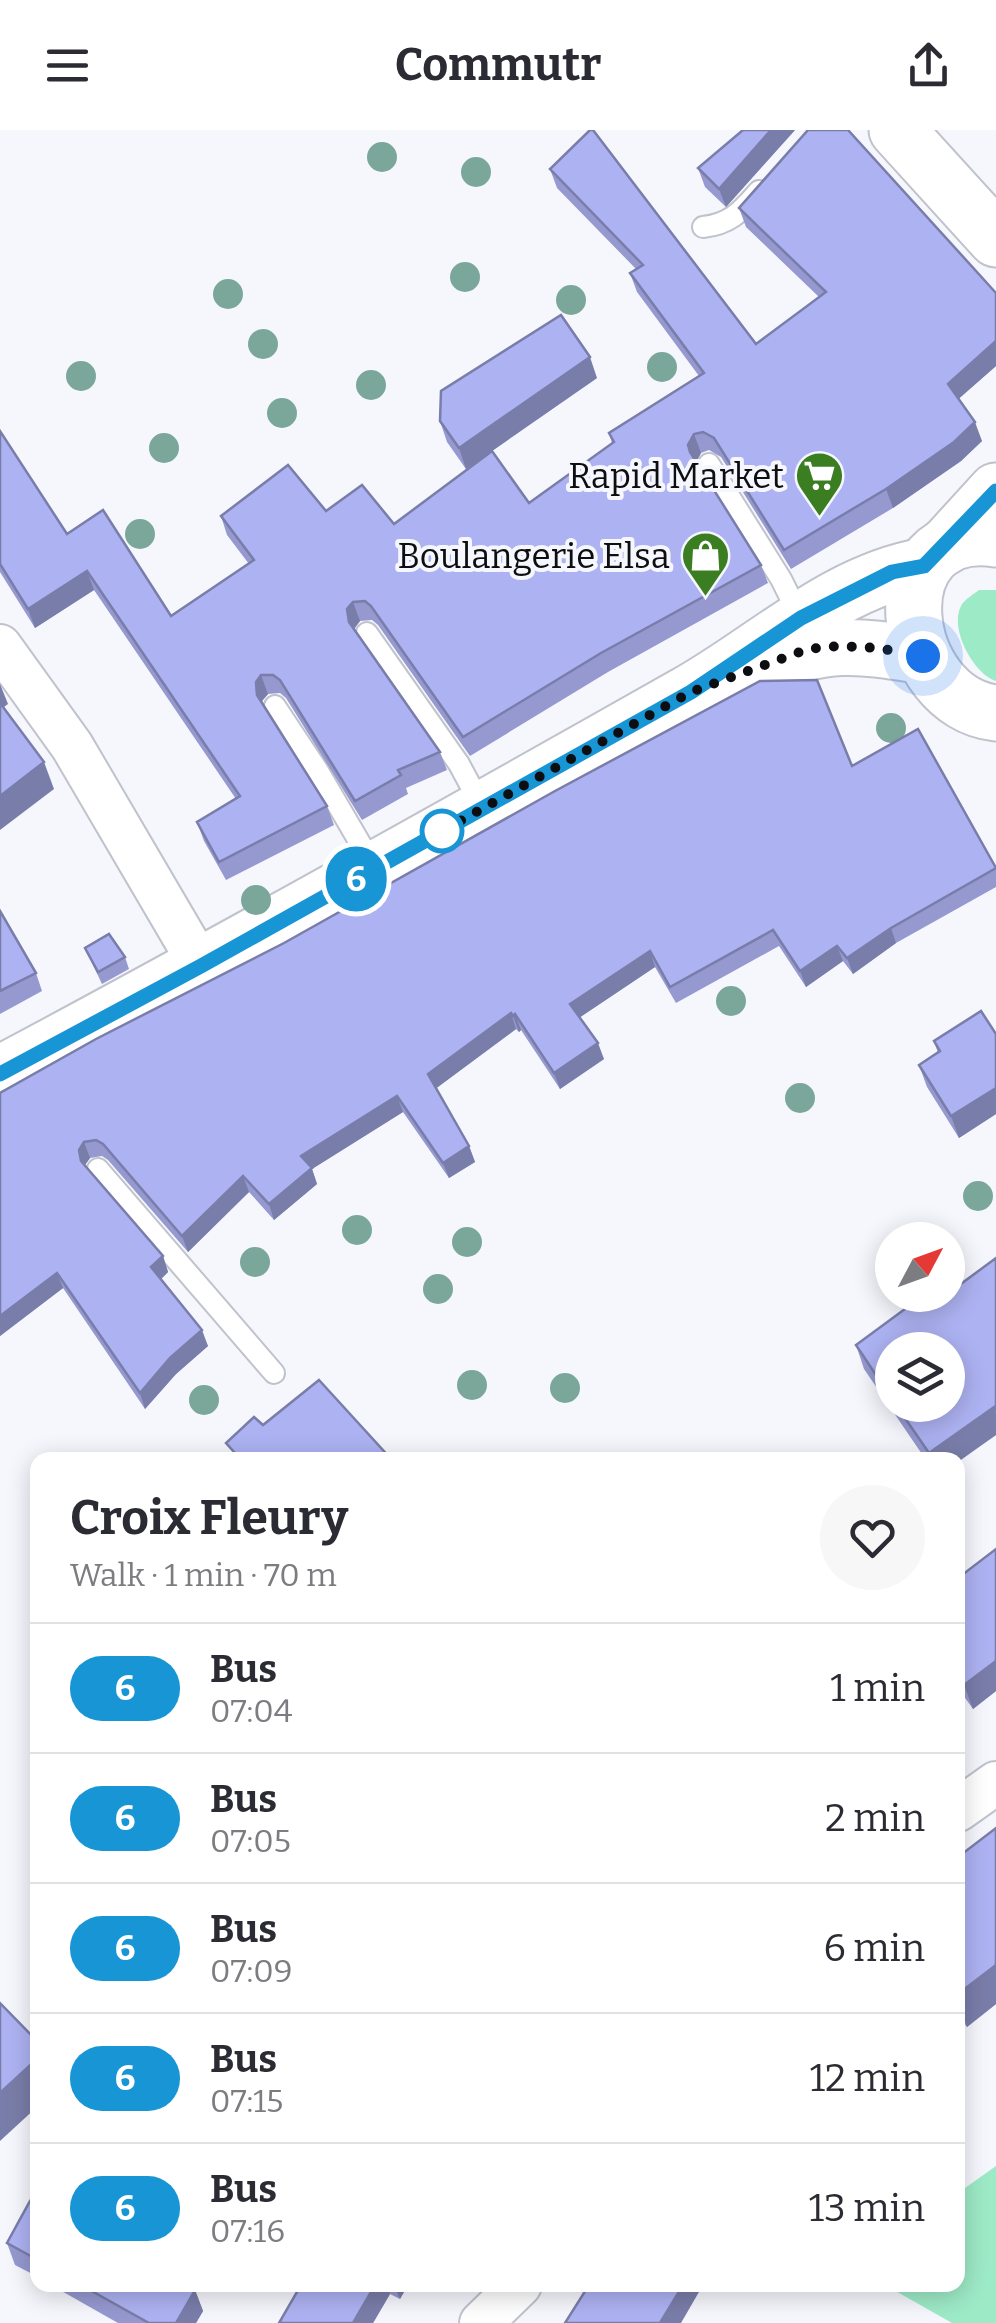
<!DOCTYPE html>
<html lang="en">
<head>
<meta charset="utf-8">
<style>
	:root { --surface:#fff; --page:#f7f7f7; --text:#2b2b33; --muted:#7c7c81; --line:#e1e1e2 }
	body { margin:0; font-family:Bitter,serif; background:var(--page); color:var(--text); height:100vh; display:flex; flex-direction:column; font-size:38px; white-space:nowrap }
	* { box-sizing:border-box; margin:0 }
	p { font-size:32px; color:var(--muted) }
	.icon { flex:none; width:55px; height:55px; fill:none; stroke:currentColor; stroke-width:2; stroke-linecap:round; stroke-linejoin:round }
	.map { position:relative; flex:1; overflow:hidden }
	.details { position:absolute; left:30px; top:1322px; width:935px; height:840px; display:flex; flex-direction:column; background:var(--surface); border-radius:20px; box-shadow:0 5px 25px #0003 }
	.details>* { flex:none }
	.badge { padding:0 20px; border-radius:32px; font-size:35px; line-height:65px }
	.needle { width:65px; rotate:49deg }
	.tools { position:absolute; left:875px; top:1092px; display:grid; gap:20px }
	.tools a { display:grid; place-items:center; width:90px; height:90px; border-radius:50%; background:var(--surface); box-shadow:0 5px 25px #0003; font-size:50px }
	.you { position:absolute; width:50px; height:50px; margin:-25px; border:8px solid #fff; border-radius:50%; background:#1a73e8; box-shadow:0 0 0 15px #1a73e833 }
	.map>.badge { position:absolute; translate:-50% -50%; box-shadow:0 0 0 5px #fff }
	.round { display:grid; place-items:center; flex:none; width:105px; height:105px; border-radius:52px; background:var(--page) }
	.head { display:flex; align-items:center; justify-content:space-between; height:170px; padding:0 40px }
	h1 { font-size:48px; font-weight:700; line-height:75px }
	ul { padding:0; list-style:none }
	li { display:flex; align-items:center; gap:30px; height:130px; padding:0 40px; border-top:2px solid var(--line) }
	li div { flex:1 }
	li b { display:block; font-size:38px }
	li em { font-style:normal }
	li .badge { min-width:110px; font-weight:700; text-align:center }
	header { display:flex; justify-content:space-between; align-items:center; height:130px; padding:0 40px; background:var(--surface); font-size:45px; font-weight:700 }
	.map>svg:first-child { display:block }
	.green { fill:#9deac7 }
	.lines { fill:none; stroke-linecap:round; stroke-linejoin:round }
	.service-casing { stroke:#c0c2cc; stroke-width:24 }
	.minor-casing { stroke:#c0c2cc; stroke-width:46 }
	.secondary-casing { stroke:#c0c2cc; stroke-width:59 }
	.service { stroke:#fff; stroke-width:20 }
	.minor { stroke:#fff; stroke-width:42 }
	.secondary { stroke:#fff; stroke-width:55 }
	.tree { fill:#7ba79a }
	.wall { fill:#9599d0; fill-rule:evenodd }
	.shaded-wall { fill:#797da9 }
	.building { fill:#adb2f2; stroke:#797da9; stroke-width:2.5 }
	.line-casing { stroke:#fff; stroke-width:22 }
	.line { stroke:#1895d5; stroke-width:15 }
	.walk { stroke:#0d0e11; stroke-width:10; stroke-dasharray:0 18 }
	.stop-dot { fill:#fff; stroke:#1895d5; stroke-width:5 }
	.labels { text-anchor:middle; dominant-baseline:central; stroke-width:8; stroke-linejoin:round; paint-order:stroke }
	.poi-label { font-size:35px; fill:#0d0e11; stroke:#f6f7fd; text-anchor:end }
</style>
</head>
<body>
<header><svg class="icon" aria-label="menu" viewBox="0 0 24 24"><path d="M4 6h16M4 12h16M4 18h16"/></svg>Commutr<svg class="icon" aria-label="share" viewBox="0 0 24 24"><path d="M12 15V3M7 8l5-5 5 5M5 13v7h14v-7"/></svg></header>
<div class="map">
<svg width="996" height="2193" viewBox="0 0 996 2193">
	<rect width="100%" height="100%" fill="#f6f7fd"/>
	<!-- green -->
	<g class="green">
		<path d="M979 460H996V551C974 544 949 499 961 476 964 470 972 465 979 460Z"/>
		<polygon points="996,2036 996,2193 952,2193 885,2155 958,2155 958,2063"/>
	</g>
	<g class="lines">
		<defs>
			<g id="service">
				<path d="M703 97C731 94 741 81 759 61"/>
				<polyline points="709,334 781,449 800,487"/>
				<polyline points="367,503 459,634 482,677"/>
				<polyline points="275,576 318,641 374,737"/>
				<polyline points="98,1039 274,1243"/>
			</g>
			<g id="minor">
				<polyline points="0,516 72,616 201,836"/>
				<polyline points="958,1680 996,1653"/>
				<polyline points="481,2193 520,2155"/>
			</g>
			<g id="secondary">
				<polyline points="897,0 996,109"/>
				<path d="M996 409C875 392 898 572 996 583"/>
				<polyline points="945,417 996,361"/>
				<path d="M760 537C829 512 852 514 923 526"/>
				<path d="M0 944C231 821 459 693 687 564 765 520 834 452 924 436"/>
			</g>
		</defs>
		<!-- service casing -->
		<use href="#service" class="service-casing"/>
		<!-- minor casing -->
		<use href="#minor" class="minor-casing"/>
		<!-- secondary casing -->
		<use href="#secondary" class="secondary-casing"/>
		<!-- service -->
		<use href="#service" class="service"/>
		<!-- minor -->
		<use href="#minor" class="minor"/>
		<!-- secondary -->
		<use href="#secondary" class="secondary"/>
	</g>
	<!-- trees -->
	<g class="tree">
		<circle cx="382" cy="27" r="15"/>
		<circle cx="476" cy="42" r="15"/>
		<circle cx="465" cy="147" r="15"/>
		<circle cx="228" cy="164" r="15"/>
		<circle cx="571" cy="170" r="15"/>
		<circle cx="263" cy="214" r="15"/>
		<circle cx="662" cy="237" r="15"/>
		<circle cx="81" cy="246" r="15"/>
		<circle cx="371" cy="255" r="15"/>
		<circle cx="282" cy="283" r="15"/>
		<circle cx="164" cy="318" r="15"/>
		<circle cx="140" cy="404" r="15"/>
		<circle cx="891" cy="598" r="15"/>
		<circle cx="256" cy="770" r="15"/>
		<circle cx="731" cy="871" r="15"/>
		<circle cx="800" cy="968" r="15"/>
		<circle cx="978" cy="1066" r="15"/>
		<circle cx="357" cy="1100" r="15"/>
		<circle cx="467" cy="1112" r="15"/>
		<circle cx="255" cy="1132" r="15"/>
		<circle cx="438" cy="1159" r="15"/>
		<circle cx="472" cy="1255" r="15"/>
		<circle cx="565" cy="1258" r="15"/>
		<circle cx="204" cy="1270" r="15"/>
	</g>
	<!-- wall -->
	<g class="wall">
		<polygon points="795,0 726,77 705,57 698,38"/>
		<polygon points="550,39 756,214 819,167 746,97 739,78 996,236 958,269 982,311 961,331 893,378 791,439 721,327 709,320 701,323 696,332 761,435 768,453 608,542 470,626 378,495 372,490 360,491 354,500 440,622 447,640 406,658 408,664 362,690 286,568 280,563 268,564 262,571 263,574 327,676 334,695 226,750 204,711 197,692 236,669 94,460 35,498 0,442 0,301 67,404 171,486 249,434 227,405 221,386 326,381 394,394 529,373 612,313 609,303 699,246 637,162 630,143 636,139 557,58"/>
		<polygon points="597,248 466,339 447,312 440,291"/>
		<polygon points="852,636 996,738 996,757 896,813 853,844 843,831 806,857 779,816 676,873 655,837 580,887 604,929 560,959 521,900 519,902 516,899 436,958 469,1016 475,1032 449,1048 403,982 312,1039 317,1054 274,1090 249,1062 188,1122 108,1030 102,1026 90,1028 85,1035 163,1126 168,1142 161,1149 208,1216 176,1244 145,1279 63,1158 0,1206 0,963"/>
		<polygon points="0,781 36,843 42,861 0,884"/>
		<polygon points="85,818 125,827 129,839 102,854"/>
		<polygon points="996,904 996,984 959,1008 927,957 919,935 938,923 934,911"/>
		<path d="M996 1128V1305L958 1330H926L864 1239 856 1215 954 1159ZM892 1220 948 1275H892Z"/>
		<polygon points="996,1419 996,1561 973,1579 958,1558 958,1448"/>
		<polygon points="996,1698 996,1874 967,1897 962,1891 958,1895 958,1727"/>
		<polygon points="38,2075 38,2147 15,2135 7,2113"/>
		<polygon points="51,2155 186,2155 195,2160 203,2181 196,2193 118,2193"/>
		<polygon points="301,2155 408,2155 400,2169 390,2164 373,2193 279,2193"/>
	</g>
	<!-- shaded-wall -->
	<g class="shaded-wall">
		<polygon points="771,0 795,0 726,77 719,59"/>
		<polygon points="996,211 996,236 954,273 948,254"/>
		<polygon points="590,227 597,248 466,339 459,318"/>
		<polygon points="975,292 982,311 961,331 893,378 886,359"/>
		<polygon points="694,304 701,323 695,334 697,341 688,315"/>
		<polygon points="87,441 94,460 35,498 28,479"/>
		<polygon points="353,472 360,491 354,498 356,511 349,492 347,479"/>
		<polygon points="261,545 268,564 262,571 264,584 257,565 256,552"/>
		<polygon points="0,554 8,574 0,580"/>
		<polygon points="44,632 54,659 0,700 0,666"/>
		<polygon points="891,798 896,813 853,844 847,828"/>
		<polygon points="837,816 843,831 806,857 800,841"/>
		<polygon points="650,821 655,837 576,890 570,874"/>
		<polygon points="511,883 516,899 434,960 428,944"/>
		<polygon points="515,884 521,900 519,902 513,886"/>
		<polygon points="598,913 604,929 560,959 554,943"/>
		<polygon points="996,958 996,984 959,1008 951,986"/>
		<polygon points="397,966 403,982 312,1039 317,1054 274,1090 269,1074 301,1026"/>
		<polygon points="84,1012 90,1028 85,1035 81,1031 79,1020"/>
		<polygon points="469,1016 475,1032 449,1048 443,1033"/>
		<polygon points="243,1046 249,1062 188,1122 182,1106"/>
		<polygon points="163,1126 168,1142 157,1153 151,1137"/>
		<polygon points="57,1143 63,1158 0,1206 0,1186"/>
		<polygon points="202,1200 208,1216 176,1244 145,1279 140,1263 170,1228"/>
		<polygon points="994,1277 996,1284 996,1305 958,1332 958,1330 932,1330 929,1323"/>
		<polygon points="996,1531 996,1561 973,1579 964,1555"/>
		<polygon points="996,1835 996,1874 967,1897 958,1872 958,1864"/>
		<polygon points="958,1877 962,1891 958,1895"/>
		<polygon points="38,1928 38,1976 0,2011 0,1963"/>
		<polygon points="375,2155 387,2155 390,2164 373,2193 353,2193"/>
		<polygon points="394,2155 408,2155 400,2169"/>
		<polygon points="683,2155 703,2155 681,2193 660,2193"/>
		<polygon points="195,2160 203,2181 196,2193 176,2193"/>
	</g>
	<!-- building -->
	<g class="building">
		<polygon points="590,0 593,0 756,214 826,162 739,78 808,0 848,0 996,163 996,211 948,254 975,292 954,312 886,359 784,420 714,308 703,302 694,304 688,315 690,322 761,435 601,523 463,607 371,476 365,471 353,472 347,479 349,492 440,622 398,640 401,645 355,671 280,550 273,545 261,545 256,552 257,565 327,676 219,732 197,692 240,666 87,441 28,479 0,434 0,301 67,404 103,380 171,486 254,430 221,386 288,335 326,381 362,355 394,394 492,321 529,373 614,312 609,303 704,243 630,143 643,135 550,39"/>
		<polygon points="743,0 771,0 719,59 698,38"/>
		<polygon points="561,185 590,227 459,318 440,291 441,261"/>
		<polygon points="817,550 852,636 918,599 996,738 891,798 847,828 837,816 800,841 773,800 670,857 650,821 570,874 598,913 554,943 515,884 513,886 511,883 428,944 469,1016 443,1033 397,966 301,1026 312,1038 269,1074 243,1046 182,1106 103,1014 96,1010 84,1012 79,1020 81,1031 163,1126 151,1137 202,1200 170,1228 140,1263 57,1143 0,1186 0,963 96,909 284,813 555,661 760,551"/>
		<polygon points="0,573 44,632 0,666"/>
		<polygon points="0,781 36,843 0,861"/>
		<polygon points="109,804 125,827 98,842 85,818"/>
		<polygon points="981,881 996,904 996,958 951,986 919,935 940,921 934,911"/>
		<polygon points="996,1128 996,1281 994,1277 929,1323 896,1275 948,1275 948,1220 892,1220 892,1269 856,1215 924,1165 948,1165 948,1151 954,1159"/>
		<polygon points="319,1250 392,1330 339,1330 333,1324 326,1330 226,1330 234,1322 226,1313 254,1287 263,1295"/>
		<polygon points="996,1419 996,1531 964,1555 958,1546 958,1448"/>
		<polygon points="996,1698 996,1835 958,1864 958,1746 961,1743 958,1739 958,1727"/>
		<polygon points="0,1873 38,1912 38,1928 0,1963"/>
		<polygon points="30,2071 38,2075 38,2130 7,2113"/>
		<polygon points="81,2155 186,2155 195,2160 176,2193 149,2193"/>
		<polygon points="301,2155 375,2155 353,2193 279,2193"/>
		<polygon points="589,2155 683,2155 660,2193 565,2193"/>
	</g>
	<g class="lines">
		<defs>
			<polyline id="line" points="0,944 201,836 691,562 801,488 892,442 924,436 996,361"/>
		</defs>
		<!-- line casing -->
		<use href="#line" class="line-casing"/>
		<!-- line -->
		<use href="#line" class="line"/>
		<!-- walk -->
		<polyline class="walk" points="442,701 428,709 691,562 808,519 840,516 877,518 923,526"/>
	</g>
	<!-- icons -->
	<defs>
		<symbol id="supermarket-pin" viewBox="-11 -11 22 30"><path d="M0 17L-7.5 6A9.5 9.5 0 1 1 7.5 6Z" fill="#3a7e21" stroke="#f6f7fd"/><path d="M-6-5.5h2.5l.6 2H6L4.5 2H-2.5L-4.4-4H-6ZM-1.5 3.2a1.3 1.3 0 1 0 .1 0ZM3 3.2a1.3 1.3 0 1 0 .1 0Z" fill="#fff"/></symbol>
		<symbol id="shop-pin" viewBox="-11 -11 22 30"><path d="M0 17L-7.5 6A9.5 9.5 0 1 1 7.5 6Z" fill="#3a7e21" stroke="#f6f7fd"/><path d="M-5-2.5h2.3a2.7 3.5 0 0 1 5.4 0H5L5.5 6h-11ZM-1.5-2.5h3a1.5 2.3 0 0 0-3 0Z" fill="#fff"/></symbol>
	</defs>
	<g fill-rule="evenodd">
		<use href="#supermarket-pin" x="792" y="318" width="55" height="75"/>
		<use href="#shop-pin" x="678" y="398" width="55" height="75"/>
	</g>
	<!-- markers -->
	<circle class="stop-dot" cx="442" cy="701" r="20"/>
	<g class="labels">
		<!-- poi labels -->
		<g class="poi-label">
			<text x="784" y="346">Rapid Market</text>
			<text x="670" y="426">Boulangerie Elsa</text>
		</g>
	</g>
</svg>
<div class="tools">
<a><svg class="needle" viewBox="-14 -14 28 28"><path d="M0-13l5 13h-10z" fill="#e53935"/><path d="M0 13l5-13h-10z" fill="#7c7c81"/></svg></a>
<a><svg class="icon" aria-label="layers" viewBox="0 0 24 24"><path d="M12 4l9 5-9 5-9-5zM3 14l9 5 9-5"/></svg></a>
</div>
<div class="you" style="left:923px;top:526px"></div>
<b class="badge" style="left:356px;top:749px;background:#1895d5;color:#fff">6</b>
<section class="details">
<div class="head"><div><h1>Croix Fleury</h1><p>Walk · 1 min · 70 m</p></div><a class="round"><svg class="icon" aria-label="heart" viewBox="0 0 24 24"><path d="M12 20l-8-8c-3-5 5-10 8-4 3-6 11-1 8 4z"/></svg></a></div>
<ul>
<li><span class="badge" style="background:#1895d5;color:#fff">6</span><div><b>Bus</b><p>07:04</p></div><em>1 min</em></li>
<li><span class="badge" style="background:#1895d5;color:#fff">6</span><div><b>Bus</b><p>07:05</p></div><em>2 min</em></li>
<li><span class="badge" style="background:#1895d5;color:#fff">6</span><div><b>Bus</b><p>07:09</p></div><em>6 min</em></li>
<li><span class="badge" style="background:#1895d5;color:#fff">6</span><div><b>Bus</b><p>07:15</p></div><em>12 min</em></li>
<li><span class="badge" style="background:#1895d5;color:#fff">6</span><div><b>Bus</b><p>07:16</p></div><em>13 min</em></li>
</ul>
</section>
</div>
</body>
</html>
